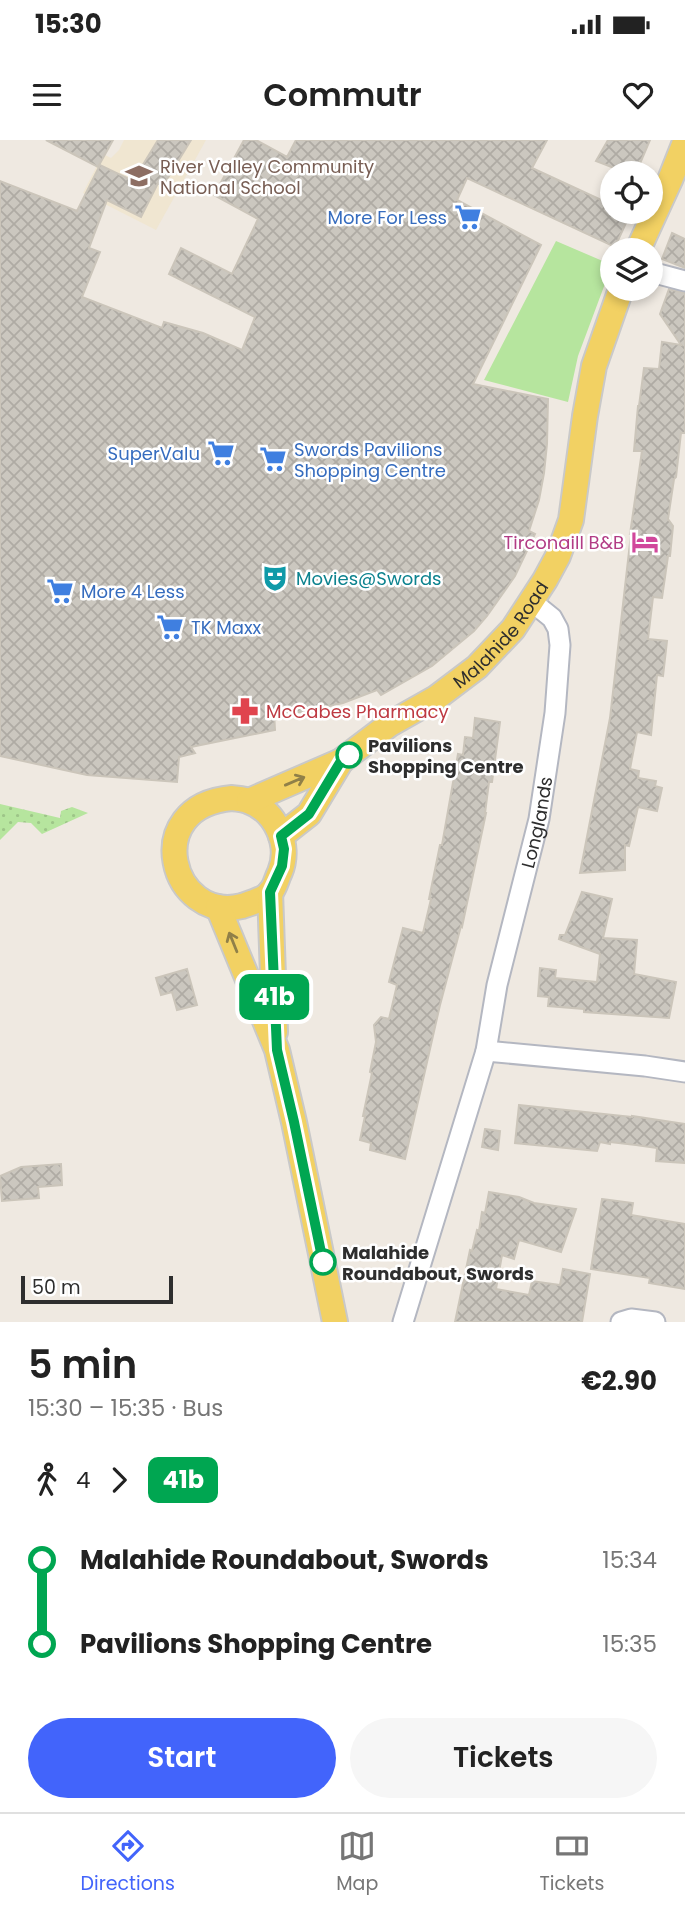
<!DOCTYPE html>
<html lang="en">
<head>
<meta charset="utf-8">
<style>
	:root { --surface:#fff; --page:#f6f6f6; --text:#222; --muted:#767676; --line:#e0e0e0; --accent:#4264fb }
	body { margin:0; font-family:Poppins,sans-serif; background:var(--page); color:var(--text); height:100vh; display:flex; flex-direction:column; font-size:26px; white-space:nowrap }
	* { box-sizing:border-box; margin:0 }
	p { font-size:23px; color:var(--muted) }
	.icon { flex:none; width:38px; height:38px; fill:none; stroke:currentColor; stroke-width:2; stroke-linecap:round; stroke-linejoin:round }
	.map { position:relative; height:1182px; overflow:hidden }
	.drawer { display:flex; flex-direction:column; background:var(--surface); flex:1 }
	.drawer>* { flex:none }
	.badge { padding:0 14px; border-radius:10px; font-size:24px; line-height:46px }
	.controls { position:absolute; left:600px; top:21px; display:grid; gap:14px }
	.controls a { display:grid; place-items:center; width:63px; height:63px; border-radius:50%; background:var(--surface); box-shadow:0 4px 10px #0003; font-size:35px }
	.scale { position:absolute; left:21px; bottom:18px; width:152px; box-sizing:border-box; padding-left:7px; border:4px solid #2e2e2e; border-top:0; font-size:19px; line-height:24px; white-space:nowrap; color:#2e2e2e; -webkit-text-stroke:5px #fff; paint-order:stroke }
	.map>.badge { position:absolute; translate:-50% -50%; box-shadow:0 0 0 4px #fff }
	.legs { display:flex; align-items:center; gap:10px; height:77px; padding:0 28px; font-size:23px }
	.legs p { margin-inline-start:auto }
	.headline { display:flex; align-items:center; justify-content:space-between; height:119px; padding:0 28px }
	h1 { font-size:38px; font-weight:600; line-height:52px }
	.button { display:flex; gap:14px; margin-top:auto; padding:14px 28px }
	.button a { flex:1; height:80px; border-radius:42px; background:var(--accent); color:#fff; font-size:28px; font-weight:600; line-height:80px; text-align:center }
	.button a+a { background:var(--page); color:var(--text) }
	ul { padding:0 28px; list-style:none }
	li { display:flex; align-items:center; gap:24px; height:84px; font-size:26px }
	li i { display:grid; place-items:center; width:10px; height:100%; margin:0 9px; background:currentColor }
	li i::after { content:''; width:18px; height:18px; margin:-9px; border:5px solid; border-radius:50%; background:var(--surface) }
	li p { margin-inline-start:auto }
	li:first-child i { background:linear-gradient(#0000 50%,currentColor 0) }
	li:last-child i { background:linear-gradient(currentColor 50%,#0000 0) }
	.status { display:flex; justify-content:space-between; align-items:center; height:49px; padding:0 35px; background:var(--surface); direction:ltr }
	.status svg { height:19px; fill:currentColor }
	header { display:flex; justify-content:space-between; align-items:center; height:91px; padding:0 28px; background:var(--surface); font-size:32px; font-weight:600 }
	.tabs { display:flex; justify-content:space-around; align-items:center; height:98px; border-top:2px solid var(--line); background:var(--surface); font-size:19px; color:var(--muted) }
	.tabs a { display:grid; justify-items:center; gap:4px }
	.tabs .active { color:var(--accent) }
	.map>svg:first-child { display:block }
	.education { fill:#f0e6d1 }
	.grass { fill:#b6e59e }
	.garden { fill:url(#garden-dots) }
	.building { fill:url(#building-cross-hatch); stroke:#cbc5ba; stroke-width:2 }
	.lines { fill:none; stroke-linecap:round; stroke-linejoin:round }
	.minor-casing { stroke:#b4b7c1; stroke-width:23 }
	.major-casing { stroke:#c9c9c9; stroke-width:28 }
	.minor { stroke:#fff; stroke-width:19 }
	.major { stroke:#f2d163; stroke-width:24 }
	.oneway { stroke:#908048 }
	.line-1-casing { stroke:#fff; stroke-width:16 }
	.line-1 { stroke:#00a651; stroke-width:10 }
	.stop-1-dot { fill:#fff; stroke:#00a651; stroke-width:3.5 }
	.labels { text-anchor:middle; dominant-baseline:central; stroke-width:5; stroke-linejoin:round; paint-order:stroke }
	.education-label { font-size:18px; fill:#785e54; stroke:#fff; text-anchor:start }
	.shop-label { font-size:18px; fill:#366cbe; stroke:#fff; text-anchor:start }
	.hotel-label { font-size:18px; fill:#b23c85; stroke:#fff; text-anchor:end }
	.culture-label { font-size:18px; fill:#0d838f; stroke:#fff; text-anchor:start }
	.street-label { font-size:18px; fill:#2e2e2e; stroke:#fff }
	.health-label { font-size:18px; fill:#be3a42; stroke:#fff; text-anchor:start }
	.stop-label { font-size:18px; font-weight:bold; fill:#2e2e2e; stroke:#fff; text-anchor:start }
</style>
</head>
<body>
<div class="status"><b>15:30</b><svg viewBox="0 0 49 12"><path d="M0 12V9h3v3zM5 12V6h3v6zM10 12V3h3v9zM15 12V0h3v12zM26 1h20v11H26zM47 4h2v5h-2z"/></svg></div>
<header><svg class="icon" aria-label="menu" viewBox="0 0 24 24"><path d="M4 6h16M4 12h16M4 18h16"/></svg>Commutr<svg class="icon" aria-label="heart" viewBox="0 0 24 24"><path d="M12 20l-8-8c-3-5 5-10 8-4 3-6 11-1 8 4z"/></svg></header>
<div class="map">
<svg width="685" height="1182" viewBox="0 0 685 1182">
	<defs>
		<pattern id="garden-dots" width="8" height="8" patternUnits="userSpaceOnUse" patternTransform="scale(1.75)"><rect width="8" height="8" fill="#b6e59e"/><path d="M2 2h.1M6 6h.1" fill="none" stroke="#9dc588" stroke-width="1.8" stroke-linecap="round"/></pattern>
		<pattern id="building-cross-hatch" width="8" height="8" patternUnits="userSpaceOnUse" patternTransform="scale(1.75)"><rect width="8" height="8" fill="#cbc7bf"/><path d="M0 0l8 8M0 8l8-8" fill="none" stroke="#afaba4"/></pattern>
	</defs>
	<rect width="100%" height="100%" fill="#efe9e1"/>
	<!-- education -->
	<polygon class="education" points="124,0 206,0 156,90 83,53 103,14 111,18 119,10"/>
	<!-- grass -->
	<polygon class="grass" points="556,101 612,125 578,216 568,262 484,240"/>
	<!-- garden -->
	<polygon class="garden" points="0,664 60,678 61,671 72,667 88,673 42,694 31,683 18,682 0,700"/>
	<!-- building -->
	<g class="building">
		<polygon points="46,0 113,0 98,27"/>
		<polygon points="158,0 191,0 163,46 158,43 141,77 107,60 89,108 100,112 82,157 162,188 164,182 203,193 242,210 255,177 169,134 181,108 232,134 258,79 214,55 244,0 256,0 287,17 296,0 547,0 532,28 612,65 612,72 631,72 615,107 467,38 457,60 541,105 473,244 548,259 547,304 544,333 539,360 529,391 535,394 515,436 487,476 474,491 432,526 381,555 377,550 343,563 303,572 274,572 275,590 191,607 195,613 179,617 177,642 87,635 0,616 0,41 77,71 100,25 133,41"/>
		<polygon points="608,0 650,0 636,33 627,33 596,21"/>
		<polygon points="672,93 685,99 685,128 662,119"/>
		<polygon points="669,149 685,153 685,293 681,293 676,337 674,339 668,379 673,386 670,416 668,416 662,458 653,457 648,499 667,501 663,536 657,535 651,595 637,592 630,629 639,631 638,638 656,641 655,646 662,648 657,671 638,667 629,706 625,705 625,730 580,733 610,578 631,394 630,394 642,311 634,311 638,266 639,266 644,228 659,229 662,202 681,205 660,174"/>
		<polygon points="475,578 500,582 492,642 489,642 485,673 486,673 462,787 461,786 440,865 405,1019 370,1010 371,1003 360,1000 365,976 363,976 372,933 370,932 376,902 374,885 381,877 389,879 397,845 389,842 403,788 423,793 431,759 429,759 440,705 442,705 458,614 463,615 465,597 473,598"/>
		<polygon points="582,752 612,759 603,798 637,800 634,834 676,842 669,878 584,872 584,869 548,866 549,857 538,856 540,828 556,830 555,838 597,842 600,814 559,799 560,795 565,795"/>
		<polygon points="187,829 197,865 177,870 172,852 161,855 156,838"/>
		<polygon points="519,965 632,977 632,976 685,984 685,1023 656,1021 657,1008 636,1005 610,1002 610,1004 600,1002 597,1011 515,1003"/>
		<polygon points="485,989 500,991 498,1010 482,1007"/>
		<polygon points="61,1024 62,1045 38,1047 39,1058 2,1061 0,1036 21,1027"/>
		<polygon points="489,1052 519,1057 534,1063 576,1069 561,1112 519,1100 514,1119 502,1115 496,1149 529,1155 532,1141 560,1145 563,1129 590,1134 582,1182 455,1182 470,1110 472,1111 477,1090 479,1091 482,1072 485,1073"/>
		<polygon points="602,1059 633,1063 631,1075 685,1084 685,1149 649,1143 650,1138 591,1129"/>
	</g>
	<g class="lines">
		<defs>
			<g id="minor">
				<polyline points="651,132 685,141"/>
				<polyline points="486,911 645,926 685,932"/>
				<path id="s1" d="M403 1182 486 911 497 845 539 679 555 573 560 505 558 489 552 478 531 461"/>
				<polyline points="621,1182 631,1179 655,1182"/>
			</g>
			<g id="major">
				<polyline points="638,110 670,40 685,2"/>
				<path d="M232 658C238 659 243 659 248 661 276 671 291 705 280 732 277 738 275 747 271 752 265 759 251 763 242 766 171 784 139 666 232 658Z"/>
				<path id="s2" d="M249 661 341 621 390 584 436 558 477 527 513 489 545 440 558 416 571 380 585 276 594 226 621 149"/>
				<polyline points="281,696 309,674 341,621"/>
				<polyline points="270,752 275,892"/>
				<polyline points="218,767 277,910 294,982 335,1182"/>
			</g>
		</defs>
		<!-- minor casing -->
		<use href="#minor" class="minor-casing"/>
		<!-- major casing -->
		<use href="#major" class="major-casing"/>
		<!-- minor -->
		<use href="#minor" class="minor"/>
		<!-- major -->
		<use href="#major" class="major"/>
	</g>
	<!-- one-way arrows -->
	<defs><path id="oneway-shaft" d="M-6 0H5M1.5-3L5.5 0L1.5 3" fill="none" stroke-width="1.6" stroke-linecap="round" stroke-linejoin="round" transform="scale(1.75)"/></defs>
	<g class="oneway">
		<use href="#oneway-shaft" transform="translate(295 641) rotate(-23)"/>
		<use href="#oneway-shaft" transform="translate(233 802) rotate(-112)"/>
	</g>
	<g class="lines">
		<defs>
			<polyline id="line-1" points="323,1122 294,982 277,910 270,752 282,726 284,709 281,696 309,674 341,621 349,615"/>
		</defs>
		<!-- line-1 casing -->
		<use href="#line-1" class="line-1-casing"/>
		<!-- line-1 -->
		<use href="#line-1" class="line-1"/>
	</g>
	<!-- icons -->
	<defs>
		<symbol id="school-bare" viewBox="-9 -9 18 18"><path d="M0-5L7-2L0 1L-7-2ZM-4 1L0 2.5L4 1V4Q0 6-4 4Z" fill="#8d6e63" stroke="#fff" stroke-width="2.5" paint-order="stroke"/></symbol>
		<symbol id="supermarket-bare" viewBox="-9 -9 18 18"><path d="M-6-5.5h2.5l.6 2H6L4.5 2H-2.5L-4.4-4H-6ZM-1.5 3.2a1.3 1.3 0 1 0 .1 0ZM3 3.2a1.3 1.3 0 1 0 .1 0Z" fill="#3f7fe0" stroke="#fff" stroke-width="2.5" paint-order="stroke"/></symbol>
		<symbol id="hotel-bare" viewBox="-9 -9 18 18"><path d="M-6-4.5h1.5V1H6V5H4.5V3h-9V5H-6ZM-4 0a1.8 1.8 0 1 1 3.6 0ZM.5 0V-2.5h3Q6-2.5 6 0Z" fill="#d1479c" stroke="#fff" stroke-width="2.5" paint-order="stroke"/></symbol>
		<symbol id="theatre-bare" viewBox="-9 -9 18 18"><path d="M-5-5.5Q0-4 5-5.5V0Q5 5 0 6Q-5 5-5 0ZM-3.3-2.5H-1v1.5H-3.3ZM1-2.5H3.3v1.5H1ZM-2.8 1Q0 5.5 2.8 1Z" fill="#0f9aa8" stroke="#fff" stroke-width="2.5" paint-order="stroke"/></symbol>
		<symbol id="pharmacy-bare" viewBox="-9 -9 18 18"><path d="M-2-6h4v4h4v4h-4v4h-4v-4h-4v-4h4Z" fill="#e0444e" stroke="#fff" stroke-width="2.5" paint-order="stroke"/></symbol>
	</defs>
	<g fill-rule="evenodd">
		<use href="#school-bare" x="120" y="17" width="38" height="38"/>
		<use href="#supermarket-bare" x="449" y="58" width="38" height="38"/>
		<use href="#supermarket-bare" x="202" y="294" width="38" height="38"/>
		<use href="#supermarket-bare" x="254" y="300" width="38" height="38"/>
		<use href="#hotel-bare" x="626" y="383" width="38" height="38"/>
		<use href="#theatre-bare" x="256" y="419" width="38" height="38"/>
		<use href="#supermarket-bare" x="41" y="432" width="38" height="38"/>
		<use href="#supermarket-bare" x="151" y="468" width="38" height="38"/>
		<use href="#pharmacy-bare" x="226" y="552" width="38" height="38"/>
	</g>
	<!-- markers -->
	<g class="stop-1-dot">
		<circle cx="349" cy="615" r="12"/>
		<circle cx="323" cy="1122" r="12"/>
	</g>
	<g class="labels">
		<!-- education labels -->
		<g class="education-label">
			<text x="160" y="26">River Valley Community<tspan x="160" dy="21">National School</tspan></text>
		</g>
		<!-- shop labels -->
		<g class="shop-label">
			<text x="447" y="77" text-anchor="end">More For Less</text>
			<text x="294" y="309">Swords Pavilions<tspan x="294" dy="21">Shopping Centre</tspan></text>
			<text x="200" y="313" text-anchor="end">SuperValu</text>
			<text x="81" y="451">More 4 Less</text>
			<text x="191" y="487">TK Maxx</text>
		</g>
		<!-- hotel labels -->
		<g class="hotel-label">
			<text x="624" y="402">Tirconaill B&amp;B</text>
		</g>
		<!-- culture labels -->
		<g class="culture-label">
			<text x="296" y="438">Movies@Swords</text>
		</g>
		<!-- street labels -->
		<g class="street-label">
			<text stroke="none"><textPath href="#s2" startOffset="306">Malahide Road</textPath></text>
			<text stroke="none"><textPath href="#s1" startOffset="518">Longlands</textPath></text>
		</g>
		<!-- health labels -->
		<g class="health-label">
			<text x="266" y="571">McCabes Pharmacy</text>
		</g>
		<!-- stop labels -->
		<g class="stop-label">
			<text x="368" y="605">Pavilions<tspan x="368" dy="21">Shopping Centre</tspan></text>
			<text x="342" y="1112">Malahide<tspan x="342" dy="21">Roundabout, Swords</tspan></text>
		</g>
	</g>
</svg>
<div class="controls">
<a><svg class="icon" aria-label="locate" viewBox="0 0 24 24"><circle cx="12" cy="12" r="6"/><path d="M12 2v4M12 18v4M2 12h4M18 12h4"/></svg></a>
<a><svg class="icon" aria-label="layers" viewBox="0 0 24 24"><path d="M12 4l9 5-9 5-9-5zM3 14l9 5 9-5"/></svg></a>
</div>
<div class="scale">50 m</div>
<b class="badge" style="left:274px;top:857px;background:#00a651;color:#fff">41b</b>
</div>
<section class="drawer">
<div class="headline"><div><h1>5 min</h1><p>15:30 – 15:35 · Bus</p></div><b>€2.90</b></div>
<div class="legs"><svg class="icon" aria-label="walk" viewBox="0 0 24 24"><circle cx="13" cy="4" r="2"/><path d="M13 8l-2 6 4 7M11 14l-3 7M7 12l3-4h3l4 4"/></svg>4<svg class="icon" aria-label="forward" viewBox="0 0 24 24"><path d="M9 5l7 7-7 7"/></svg><b class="badge" style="background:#00a651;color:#fff">41b</b></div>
<ul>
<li><i style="color:#00a651"></i><b>Malahide Roundabout, Swords</b><p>15:34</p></li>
<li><i style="color:#00a651"></i><b>Pavilions Shopping Centre</b><p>15:35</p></li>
</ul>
<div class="button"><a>Start</a><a>Tickets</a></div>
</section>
<nav class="tabs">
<a class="active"><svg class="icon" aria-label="directions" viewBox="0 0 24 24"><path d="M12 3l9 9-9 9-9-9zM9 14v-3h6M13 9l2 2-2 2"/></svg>Directions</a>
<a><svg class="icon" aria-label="map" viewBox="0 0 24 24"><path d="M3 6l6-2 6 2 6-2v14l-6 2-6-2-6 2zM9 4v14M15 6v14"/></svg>Map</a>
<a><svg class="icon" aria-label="tickets" viewBox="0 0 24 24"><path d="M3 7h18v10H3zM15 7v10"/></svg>Tickets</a>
</nav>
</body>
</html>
